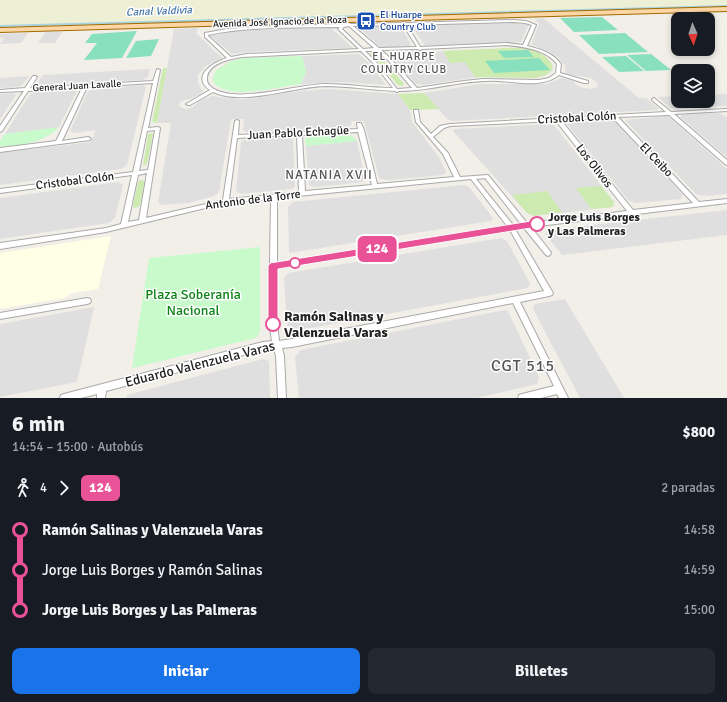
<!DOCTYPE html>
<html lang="es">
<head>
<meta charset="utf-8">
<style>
	:root { --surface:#171b24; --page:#242831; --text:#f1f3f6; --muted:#9ea1a6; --accent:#1a73e8 }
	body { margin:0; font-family:Signika,sans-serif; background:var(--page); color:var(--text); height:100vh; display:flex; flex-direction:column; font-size:15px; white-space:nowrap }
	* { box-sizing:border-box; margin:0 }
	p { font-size:13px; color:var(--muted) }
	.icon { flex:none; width:22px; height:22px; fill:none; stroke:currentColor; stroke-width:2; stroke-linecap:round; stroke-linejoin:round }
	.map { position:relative; height:398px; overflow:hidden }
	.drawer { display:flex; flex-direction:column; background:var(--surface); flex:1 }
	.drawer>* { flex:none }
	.badge { padding:0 8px; border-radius:6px; font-size:14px; line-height:26px }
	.needle { width:26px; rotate:177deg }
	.tools { position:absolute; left:671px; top:12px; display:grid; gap:8px }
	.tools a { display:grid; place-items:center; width:44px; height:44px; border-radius:8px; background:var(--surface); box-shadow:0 2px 6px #0003; font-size:20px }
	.map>.badge { position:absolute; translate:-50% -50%; box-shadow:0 0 0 2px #fff }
	.legs { display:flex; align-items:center; gap:6px; height:44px; padding:0 12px; font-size:13px }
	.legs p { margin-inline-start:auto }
	.summary { display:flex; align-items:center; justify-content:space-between; height:68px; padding:0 12px }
	h1 { font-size:22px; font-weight:700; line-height:30px }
	.button { display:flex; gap:8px; margin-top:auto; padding:8px 12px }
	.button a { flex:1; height:46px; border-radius:8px; background:var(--accent); color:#fff; font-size:16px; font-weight:700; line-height:46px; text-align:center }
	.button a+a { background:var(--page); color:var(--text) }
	ul { padding:0 12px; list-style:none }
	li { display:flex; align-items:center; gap:14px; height:40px; font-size:15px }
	li i { display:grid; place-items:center; width:6px; height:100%; margin:0 5px; background:currentColor }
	li i::after { content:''; width:10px; height:10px; margin:-5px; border:3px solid; border-radius:50%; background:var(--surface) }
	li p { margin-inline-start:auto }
	li:first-child i { background:linear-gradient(#0000 50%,currentColor 0) }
	li:last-child i { background:linear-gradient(currentColor 50%,#0000 0) }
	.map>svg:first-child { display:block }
	.residential { fill:#e0dfdf }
	.education { fill:#ffffe5 }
	.farmland { fill:#eef0d5 }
	.grass { fill:#cdebb0 }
	.park { fill:#c8facc }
	.pitch { fill:#88e0be }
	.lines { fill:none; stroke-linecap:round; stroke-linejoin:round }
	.canal { fill:#aad3df; fill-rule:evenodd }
	.minor-casing { stroke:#a9a9a9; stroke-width:2 }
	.primary-casing { stroke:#a06b00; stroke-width:2 }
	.minor { fill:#fff; fill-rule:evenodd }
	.primary { fill:#fcd6a4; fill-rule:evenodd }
	.line-1 { fill:#e95297; stroke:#fff }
	.stop-1-dot { fill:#fff; stroke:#e95297; stroke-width:2 }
	.labels { text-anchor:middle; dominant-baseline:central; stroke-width:3; stroke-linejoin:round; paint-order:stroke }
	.far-transit-label { font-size:10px; fill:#164399; stroke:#fff; text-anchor:start }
	.far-street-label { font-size:10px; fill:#222; stroke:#fff }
	.far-water-label { font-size:11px; font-style:italic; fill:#4a7aab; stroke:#fff }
	.far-neighbourhood-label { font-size:11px; letter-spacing:1px; fill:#555; stroke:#fff }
	.street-label { font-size:12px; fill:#222; stroke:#fff }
	.stop-label { font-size:12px; font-weight:bold; fill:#222; stroke:#fff; text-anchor:start }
	.neighbourhood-label { font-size:13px; letter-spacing:1px; fill:#555; stroke:#fff }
	.near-park-label { font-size:14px; fill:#0c8416; stroke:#fff }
	.near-stop-label { font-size:14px; font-weight:bold; fill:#222; stroke:#fff; text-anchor:start }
	.near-street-label { font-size:14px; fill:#222; stroke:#fff }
	.near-neighbourhood-label { font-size:16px; letter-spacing:1px; fill:#555; stroke:#fff }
</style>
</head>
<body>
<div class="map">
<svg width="727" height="398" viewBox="0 0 727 398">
	<rect width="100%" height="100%" fill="#f2efe9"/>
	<!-- residential -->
	<g class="residential">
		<polygon points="543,18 639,98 646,98 658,108 657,110 453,121 447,119 424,93 480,84 546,84 562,78 573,81 576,85 583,88 591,89 597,87 598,83 591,78 566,74 565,66 559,58 550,52 531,45 539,24 535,19"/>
		<polygon points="496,22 529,24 521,42 425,46 411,25"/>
		<polygon points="360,26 401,26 412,47 382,48 358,27"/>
		<polygon points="330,27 353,48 250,52 232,54 210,36 250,29"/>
		<polygon points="198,28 196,32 197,34 222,58 206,66 198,75 198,83 203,92 193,98 181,101 179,104 180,107 186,109 193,107 199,101 212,96 226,98 247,99 301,91 329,89 398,94 410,110 412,122 439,157 446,172 443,175 391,180 385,180 379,178 364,121 351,121 352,124 348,127 246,132 243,130 244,119 231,119 219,192 214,196 189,203 162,205 158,202 171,123 157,123 174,29"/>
		<polygon points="46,32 62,32 55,43 38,43"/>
		<polygon points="28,33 21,43 0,44 4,38 0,38 0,34"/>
		<polygon points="516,48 536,52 546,57 553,66 552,71 544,76 535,78 479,77 423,85 416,84 389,54"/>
		<polygon points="359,54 371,65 386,85 340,82 301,84 306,71 302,56"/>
		<polygon points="150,69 148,77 142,80 39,86 37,84 43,75"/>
		<polygon points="29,76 23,84 18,87 0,88 0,78"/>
		<polygon points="142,85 146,87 127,165 121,169 0,185 0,153 91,142 96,130 74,133 70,131 88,91 93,89"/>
		<polygon points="75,90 77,91 59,127 5,134 30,94 35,92"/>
		<polygon points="13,93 16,95 0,119 0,94"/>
		<polygon points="727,94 727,106 678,109 670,108 658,97 678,96 678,101 708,101 708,95"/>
		<polygon points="719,113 727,117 727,157 680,117 683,115"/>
		<polygon points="665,116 670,118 727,169 727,194 704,196 696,194 625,120"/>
		<polygon points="609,120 613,120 683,195 681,199 635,203 629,201 567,124 570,122"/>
		<polygon points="548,124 554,125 614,202 613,207 534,216 527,213 453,131 455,129"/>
		<polygon points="288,137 293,139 295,187 291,189 241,194 236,191 241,142 246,139"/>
		<polygon points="357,141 365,179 362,182 338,185 314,187 309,185 306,146"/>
		<polygon points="118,182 123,185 115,218 109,223 0,239 0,198"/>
		<polygon points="464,185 469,187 493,218 491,221 289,253 288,207 293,202"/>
		<polygon points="727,210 727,235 562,255 546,235 547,230"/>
		<polygon points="501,238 507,241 530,283 528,288 295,331 287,325 284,278 288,273"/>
		<polygon points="565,299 572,311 624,398 580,398 533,309 535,304"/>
		<polygon points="94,307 77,382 0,397 0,324"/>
		<polygon points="505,310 508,311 539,377 537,384 476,398 299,398 295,357 301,350"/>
		<polygon points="263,359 269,361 270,398 126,398 127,395"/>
	</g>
	<!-- education -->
	<polygon class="education" points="111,236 98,289 72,293 64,298 0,309 0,253"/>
	<!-- farmland -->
	<polygon class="farmland" points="0,0 727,0 727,5 0,26"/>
	<!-- grass -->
	<g class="grass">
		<path d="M509 48C524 47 546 51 553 66 551 75 543 76 535 78L475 77 465 62 450 63 443 51Z"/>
		<polygon points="371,52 375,52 391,68 404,84 403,86 398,85 382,66 370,54"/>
		<polygon points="163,68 167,68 157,123 152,122"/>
		<polygon points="424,93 439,109 410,110 398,94"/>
		<polygon points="150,133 153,134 147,164 143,166 148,135"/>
		<polygon points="140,180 145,181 140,205 138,207 134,208 133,206 138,182"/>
		<polygon points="601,186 614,202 613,207 591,209 576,188"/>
		<polygon points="547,191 562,212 534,216 527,213 512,195"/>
	</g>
	<!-- park -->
	<g class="park">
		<path d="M302 56 306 71 301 84C280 86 224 103 212 80L216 70 232 61 244 58Z"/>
		<path d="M59 127C49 140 15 149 0 146V141L5 134Z"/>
		<polygon points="343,134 352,136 357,141 306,146 305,139 309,136"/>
		<polygon points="260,247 260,332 256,338 132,368 149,258"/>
	</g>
	<!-- pitch -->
	<g class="pitch">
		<polygon points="602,17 618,30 574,32 560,18"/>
		<polygon points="137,31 122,58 84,60 97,43 85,43 92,34"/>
		<polygon points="625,33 648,52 599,54 579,35"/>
		<polygon points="159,39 151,56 126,58 136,41"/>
		<polygon points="528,50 534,57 504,58 498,51"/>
		<polygon points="651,54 671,70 646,71 627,55"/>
		<polygon points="626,56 644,71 619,72 602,57"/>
		<polygon points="539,58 550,70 494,73 485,61"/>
	</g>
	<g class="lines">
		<!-- canal -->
		<polygon class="canal" points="727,5 727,7 0,27 0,25"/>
		<defs>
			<g id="minor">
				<path d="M514 20 526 21 536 25 527 46C540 49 553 53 561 64L560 73 588 81V83H584L559 75C543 88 518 82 499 81 465 79 432 91 399 91L397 92 395 91C372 90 348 86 325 86 292 87 244 106 213 92L190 105H188L186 104 210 90C190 76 214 62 227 58L205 37V33L227 29 254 27 347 24 345 23 347 22 351 24 402 23 404 22 406 23ZM514 22 525 23 532 25 523 45 507 43 420 47 407 25ZM403 25 417 47 379 48 353 26ZM349 26 374 48 363 49 342 29 344 27ZM340 27 338 29 339 30 359 49 247 54 231 57 208 36V35C251 26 296 28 340 27ZM507 45C524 47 547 50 557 64L556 73 549 78 539 80 483 79 464 81 417 88 391 59 381 50 418 49 420 50 422 49ZM361 51 374 64 393 88C370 88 348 84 326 84 297 84 232 106 210 86 207 83 207 81 207 77 209 63 230 59 242 57ZM365 51H377L389 61 412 88 397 89 376 62Z"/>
				<path d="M157 69 160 70 148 128 158 127 160 128 146 218 223 200 235 121 237 120 239 121 238 135 358 129 357 124V123H361L364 130 377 184 454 177 443 154 416 122 414 111V110H418L420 122 431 134 440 126 450 124 666 112 652 100V99L654 98 671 112 727 109V111L674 114 727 160V165L725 164 669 115 618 117 699 202 727 199V203L531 227 550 251 551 253 550 255 548 256 546 255 524 228 515 229 553 293 552 295 549 296 520 302 568 398H559L557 394 541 398H518L519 395 522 394 554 386 513 303 292 347 282 348 284 356 286 398H278L276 356 274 349 263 350 106 391 105 398H97V394L81 398H60L61 395 64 394 263 342 272 341 269 323 271 199 226 203 106 232 0 249V243L106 228 121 224 132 175 0 193V189L133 172 153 83 87 87 62 141 88 137 90 138 91 139 90 140 0 152V148L56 141 82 88 28 91 2 131 0 132V126L24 91 0 92V90L25 88 33 76H35L37 77 30 88 153 81ZM613 118 693 203 633 210 561 120ZM556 121 627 211 527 223 488 175 460 177 448 153 433 137 444 128 450 126ZM155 130 148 170 139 171 147 131ZM358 132 372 185 305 191 302 135ZM297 135 299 192 229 199 237 138ZM147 173 139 220 128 222 138 175ZM485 178 521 224 513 225 476 179ZM471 179 507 226 277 263V198ZM510 230 544 291 292 339 279 341 277 323V268Z"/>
				<polygon points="87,298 90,299 91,301 90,303 87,304 0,319 0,313"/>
			</g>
			<polygon id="primary" points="727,7 727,11 0,32 0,28"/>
		</defs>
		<!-- minor casing -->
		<use href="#minor" class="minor-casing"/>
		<!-- primary casing -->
		<use href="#primary" class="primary-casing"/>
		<!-- minor -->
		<use href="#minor" class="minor"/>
		<!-- primary -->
		<use href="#primary" class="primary"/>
	</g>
	<!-- line-1 -->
	<polygon class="line-1" points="537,220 542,224 537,227 278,269 278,324 276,327 273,328 269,327 268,324 268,266 270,263"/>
	<!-- icons -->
	<defs>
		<symbol id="bus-square" viewBox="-11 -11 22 22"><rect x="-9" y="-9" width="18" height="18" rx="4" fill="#1a4fb4" stroke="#fff"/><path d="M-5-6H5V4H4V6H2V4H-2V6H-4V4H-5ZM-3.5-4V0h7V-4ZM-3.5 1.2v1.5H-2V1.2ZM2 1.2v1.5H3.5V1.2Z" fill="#fff"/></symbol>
	</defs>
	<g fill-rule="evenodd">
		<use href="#bus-square" x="355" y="10" width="22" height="22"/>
	</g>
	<!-- markers -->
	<g class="stop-1-dot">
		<circle cx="537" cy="224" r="7"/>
		<circle cx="295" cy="263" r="5"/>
		<circle cx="273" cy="324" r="7"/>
	</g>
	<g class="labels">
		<!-- far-transit labels -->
		<g class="far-transit-label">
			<text x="380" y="15">El Huarpe<tspan x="380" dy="12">Country Club</tspan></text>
		</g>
		<!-- far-street labels -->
		<g class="far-street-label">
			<text transform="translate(280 22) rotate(-2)">Avenida José Ignacio de la Roza</text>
			<text transform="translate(77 86) rotate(-3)">General Juan Lavalle</text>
		</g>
		<!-- far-water labels -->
		<g class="far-water-label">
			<text transform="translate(159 11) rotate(-2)">Canal Valdivia</text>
		</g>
		<!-- far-neighbourhood labels -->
		<g class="far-neighbourhood-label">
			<text x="404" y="56">EL HUARPE<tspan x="404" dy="13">COUNTRY CLUB</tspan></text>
		</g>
		<!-- street labels -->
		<g class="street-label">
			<text transform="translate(577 118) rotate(-3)">Cristobal Colón</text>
			<text transform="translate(298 133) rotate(-3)">Juan Pablo Echagüe</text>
			<text transform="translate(656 160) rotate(46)">El Ceibo</text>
			<text transform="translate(594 166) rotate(52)">Los Olivos</text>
			<text transform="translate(75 181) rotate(-7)">Cristobal Colón</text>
			<text transform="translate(253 200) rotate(-7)">Antonio de la Torre</text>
		</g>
		<!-- stop labels -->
		<g class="stop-label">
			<text x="548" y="217">Jorge Luis Borges<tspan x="548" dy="14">y Las Palmeras</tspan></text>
		</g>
		<!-- neighbourhood labels -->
		<g class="neighbourhood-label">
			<text x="329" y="175">NATANIA XVII</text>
		</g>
		<!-- near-park labels -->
		<g class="near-park-label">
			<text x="193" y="294">Plaza Soberanía<tspan x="193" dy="16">Nacional</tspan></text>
		</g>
		<!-- near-stop labels -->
		<g class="near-stop-label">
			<text x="284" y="316">Ramón Salinas y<tspan x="284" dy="16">Valenzuela Varas</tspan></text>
		</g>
		<!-- near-street labels -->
		<g class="near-street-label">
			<text transform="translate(200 364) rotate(-14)">Eduardo Valenzuela Varas</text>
		</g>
		<!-- near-neighbourhood labels -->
		<g class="near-neighbourhood-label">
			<text x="523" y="366">CGT 515</text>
		</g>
	</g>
</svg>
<div class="tools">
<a><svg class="needle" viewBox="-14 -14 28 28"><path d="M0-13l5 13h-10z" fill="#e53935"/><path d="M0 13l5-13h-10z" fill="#9ea1a6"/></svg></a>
<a><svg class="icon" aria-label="layers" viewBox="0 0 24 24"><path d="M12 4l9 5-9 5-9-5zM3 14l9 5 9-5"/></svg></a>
</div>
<b class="badge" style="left:377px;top:249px;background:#e95297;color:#fff">124</b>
</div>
<section class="drawer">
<div class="summary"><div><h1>6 min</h1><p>14:54 – 15:00 · Autobús</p></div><b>$800</b></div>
<div class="legs"><svg class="icon" aria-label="walk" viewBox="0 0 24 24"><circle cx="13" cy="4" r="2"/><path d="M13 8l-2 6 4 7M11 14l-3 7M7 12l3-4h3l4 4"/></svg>4<svg class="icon" aria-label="forward" viewBox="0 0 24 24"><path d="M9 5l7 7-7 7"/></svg><b class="badge" style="background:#e95297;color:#fff">124</b><p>2 paradas</p></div>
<ul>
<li><i style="color:#e95297"></i><b>Ramón Salinas y Valenzuela Varas</b><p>14:58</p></li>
<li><i style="color:#e95297"></i><span>Jorge Luis Borges y Ramón Salinas</span><p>14:59</p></li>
<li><i style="color:#e95297"></i><b>Jorge Luis Borges y Las Palmeras</b><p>15:00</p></li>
</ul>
<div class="button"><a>Iniciar</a><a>Billetes</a></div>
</section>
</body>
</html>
